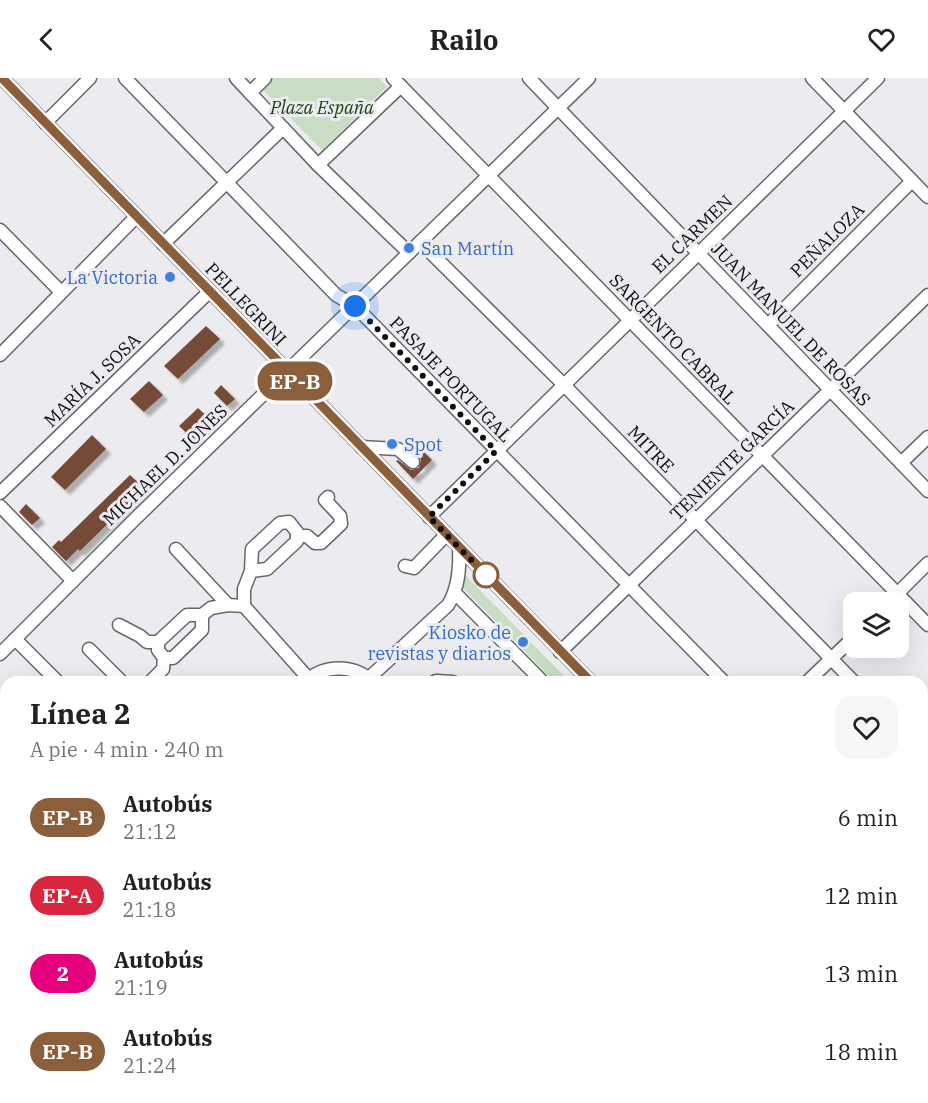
<!DOCTYPE html>
<html lang="es">
<head>
<meta charset="utf-8">
<style>
	:root { --surface:#fff; --page:#f6f6f6; --text:#222; --muted:#767676 }
	body { margin:0; font-family:"IBM Plex Serif",serif; background:var(--page); color:var(--text); height:100vh; display:flex; flex-direction:column; font-size:22px; white-space:nowrap }
	* { box-sizing:border-box; margin:0 }
	p { font-size:20px; color:var(--muted) }
	.icon { flex:none; width:33px; height:33px; fill:none; stroke:currentColor; stroke-width:2; stroke-linecap:round; stroke-linejoin:round }
	.map { position:relative; flex:1; overflow:hidden }
	.sheet { position:absolute; left:0px; top:598px; width:928px; height:428px; display:flex; flex-direction:column; background:var(--surface); border-radius:18px 18px 0 0; box-shadow:0 6px 24px #0002 }
	.sheet>* { flex:none }
	.badge { padding:0 12px; border-radius:20px; font-size:21px; line-height:39px }
	.buttons { position:absolute; left:843px; top:514px; display:grid; gap:12px }
	.buttons a { display:grid; place-items:center; width:66px; height:66px; border-radius:12px; background:var(--surface); box-shadow:0 6px 24px #0002; font-size:30px }
	.you { position:absolute; width:30px; height:30px; margin:-15px; border:4px solid #fff; border-radius:50%; background:#1a73e8; box-shadow:0 0 0 9px #1a73e833 }
	.map>.badge { position:absolute; translate:-50% -50%; box-shadow:0 0 0 3px #fff }
	.round { display:grid; place-items:center; flex:none; width:63px; height:63px; border-radius:18px; background:var(--page) }
	.overview { display:flex; align-items:center; justify-content:space-between; height:102px; padding:0 30px }
	h1 { font-size:28px; font-weight:800; line-height:45px }
	ul { padding:0; list-style:none }
	li { display:flex; align-items:center; gap:18px; height:78px; padding:0 30px }
	li div { flex:1 }
	li b { display:block; font-size:22px }
	li em { font-style:normal }
	li .badge { min-width:66px; font-weight:700; text-align:center }
	header { display:flex; justify-content:space-between; align-items:center; height:78px; padding:0 30px; background:var(--surface); font-size:27px; font-weight:800 }
	.map>svg:first-child { display:block }
	.green { fill:#c9ddc4 }
	.building { fill:#754c38; filter:url(#shadow) }
	.lines { fill:none; stroke-linecap:round; stroke-linejoin:round }
	.minor-casing { stroke:#67686b; stroke-width:15 }
	.minor { stroke:#fff; stroke-width:12 }
	.line-casing { stroke:#fff; stroke-width:14 }
	.line { stroke:#8b5e3c; stroke-width:9 }
	.walk { stroke:#0f0f10; stroke-width:6; stroke-dasharray:0 10.8 }
	.shop-dot { fill:#3f7fe0; stroke:#ececf0; stroke-width:2 }
	.stop-dot { fill:#fff; stroke:#8b5e3c; stroke-width:3 }
	.labels { text-anchor:middle; dominant-baseline:central; stroke-width:6; stroke-linejoin:round; paint-order:stroke }
	.park-label { font-size:18px; font-style:italic; fill:#1a430d; stroke:#ececf0 }
	.street-label { font-size:18px; fill:#0f0f10; stroke:#ececf0 }
	.shop-label { font-size:18px; fill:#366cbe; stroke:#ececf0; text-anchor:start }
</style>
</head>
<body>
<header><svg class="icon" aria-label="back" viewBox="0 0 24 24"><path d="M15 5l-7 7 7 7"/></svg>Railo<svg class="icon" aria-label="heart" viewBox="0 0 24 24"><path d="M12 20l-8-8c-3-5 5-10 8-4 3-6 11-1 8 4z"/></svg></header>
<div class="map">
<svg width="928" height="1025" viewBox="0 0 928 1025">
	<defs>
		<filter id="shadow"><feDropShadow dx="5" dy="5" stdDeviation="1.5" flood-color="#0004"/></filter>
	</defs>
	<rect width="100%" height="100%" fill="#ececf0"/>
	<!-- green -->
	<g class="green">
		<polygon points="267,0 379,0 387,9 322,72 259,8"/>
		<polygon points="464,496 570,604 555,604 463,510"/>
	</g>
	<!-- building -->
	<g class="building">
		<polygon points="206,248 220,261 178,301 164,288"/>
		<polygon points="149,303 163,317 144,334 130,321"/>
		<polygon points="221,307 235,321 227,328 214,315"/>
		<polygon points="198,330 212,343 193,361 179,348"/>
		<polygon points="92,357 106,371 65,412 51,399"/>
		<polygon points="415,365 432,382 413,401 396,383 398,382 411,392 419,390 421,381 409,370"/>
		<polygon points="130,397 144,410 80,473 78,471 66,483 52,469 59,462 61,464"/>
		<polygon points="26,426 40,440 32,447 19,434"/>
	</g>
	<g class="lines">
		<defs>
			<g id="minor">
				<polyline points="2,0 591,604"/>
				<polyline points="125,0 336,217 355,228 724,604"/>
				<polyline points="236,0 318,87 409,175"/>
				<polyline points="393,0 928,547"/>
				<polyline points="529,0 928,413"/>
				<polyline points="812,0 928,119"/>
				<polyline points="250,15 265,0"/>
				<polyline points="45,45 90,0"/>
				<polyline points="318,87 401,8"/>
				<polyline points="0,152 61,214"/>
				<polyline points="420,164 563,306 854,604"/>
				<polyline points="163,166 283,50"/>
				<polyline points="768,247 912,103"/>
				<polyline points="0,277 136,139"/>
				<polyline points="361,369 398,371 413,384"/>
				<polyline points="901,385 928,359"/>
				<polyline points="0,415 209,214"/>
				<polyline points="0,428 73,503"/>
				<polyline points="429,439 878,0"/>
				<polyline points="297,458 307,458 315,465 321,465 341,446 340,438 325,422 328,419"/>
				<polyline points="176,471 228,527"/>
				<polyline points="405,488 414,490 446,457"/>
				<polyline points="455,515 543,604"/>
				<polyline points="888,525 928,485"/>
				<polyline points="244,528 309,601"/>
				<polyline points="202,537 202,552 173,580 164,580 158,572 158,564 187,537 202,537 211,530 228,527 244,528 244,511 251,493 252,471 280,445 289,444 297,454 297,463 267,491 251,493"/>
				<polyline points="119,547 140,558 147,564 158,564"/>
				<polyline points="15,561 58,604"/>
				<polyline points="89,571 122,604"/>
				<polyline points="560,574 928,217"/>
				<polyline points="0,576 135,441 589,0"/>
				<path d="M369 600 448 527C459 510 460 489 459 469"/>
				<polyline points="150,604 163,591 164,580"/>
				<path d="M306 604C323 586 355 586 372 604"/>
				<polyline points="434,604 436,603 453,604"/>
				<polyline points="807,604 854,559"/>
				<polyline points="922,675 928,680"/>
				<polyline points="0,683 6,689"/>
				<polyline points="0,732 6,726"/>
				<polyline points="922,809 928,815"/>
				<polyline points="0,819 6,826"/>
				<polyline points="922,866 928,860"/>
				<polyline points="0,899 6,893"/>
				<polyline points="922,940 928,946"/>
				<polyline points="0,974 6,980"/>
				<polyline points="195,1020 200,1025"/>
				<polyline points="322,1020 327,1025"/>
				<polyline points="458,1020 463,1025"/>
				<polyline points="507,1020 512,1025"/>
				<polyline points="586,1020 591,1025"/>
				<polyline points="41,1025 46,1020"/>
				<polyline points="336,1025 341,1020"/>
				<polyline points="668,1025 673,1020"/>
				<polyline points="802,1025 803,1020"/>
			</g>
		</defs>
		<!-- minor casing -->
		<use href="#minor" class="minor-casing"/>
		<!-- minor -->
		<use href="#minor" class="minor"/>
	</g>
	<g class="lines">
		<defs>
			<polyline id="line" points="2,0 591,604"/>
		</defs>
		<!-- line casing -->
		<use href="#line" class="line-casing"/>
		<!-- line -->
		<use href="#line" class="line"/>
		<!-- walk -->
		<polyline class="walk" points="355,228 496,373 429,439 488,499 486,497"/>
	</g>
	<!-- markers -->
	<g class="shop-dot">
		<circle cx="409" cy="170" r="6"/>
		<circle cx="170" cy="199" r="6"/>
		<circle cx="392" cy="366" r="6"/>
		<circle cx="523" cy="564" r="6"/>
	</g>
	<circle class="stop-dot" cx="486" cy="497" r="12"/>
	<g class="labels">
		<!-- park labels -->
		<g class="park-label">
			<text x="322" y="29">Plaza España</text>
		</g>
		<!-- street labels -->
		<g class="street-label">
			<text transform="translate(692 156) rotate(-44)">EL CARMEN</text>
			<text transform="translate(827 162) rotate(-45)">PEÑALOZA</text>
			<text transform="translate(246 226) rotate(46)">PELLEGRINI</text>
			<text transform="translate(791 246) rotate(46)">JUAN MANUEL DE ROSAS</text>
			<text transform="translate(673 261) rotate(46)">SARGENTO CABRAL</text>
			<text transform="translate(451 301) rotate(46)">PASAJE PORTUGAL</text>
			<text transform="translate(92 302) rotate(-44)">MARÍA J. SOSA</text>
			<text transform="translate(651 371) rotate(46)">MITRE</text>
			<text transform="translate(732 382) rotate(-44)">TENIENTE GARCÍA</text>
			<text transform="translate(165 387) rotate(-44)">MICHAEL D. JONES</text>
		</g>
		<!-- shop labels -->
		<g class="shop-label">
			<text x="421" y="170">San Martín</text>
			<text x="158" y="199" text-anchor="end">La Victoria</text>
			<text x="404" y="366">Spot</text>
			<text x="511" y="554" text-anchor="end">Kiosko de<tspan x="511" dy="21">revistas y diarios</tspan></text>
		</g>
	</g>
</svg>
<div class="buttons">
<a><svg class="icon" aria-label="layers" viewBox="0 0 24 24"><path d="M12 4l9 5-9 5-9-5zM3 14l9 5 9-5"/></svg></a>
</div>
<div class="you" style="left:355px;top:228px"></div>
<b class="badge" style="left:295px;top:303px;background:#8b5e3c;color:#fff">EP-B</b>
<section class="sheet">
<div class="overview"><div><h1>Línea 2</h1><p>A pie · 4 min · 240 m</p></div><a class="round"><svg class="icon" aria-label="heart" viewBox="0 0 24 24"><path d="M12 20l-8-8c-3-5 5-10 8-4 3-6 11-1 8 4z"/></svg></a></div>
<ul>
<li><span class="badge" style="background:#8b5e3c;color:#fff">EP-B</span><div><b>Autobús</b><p>21:12</p></div><em>6 min</em></li>
<li><span class="badge" style="background:#d7263d;color:#fff">EP-A</span><div><b>Autobús</b><p>21:18</p></div><em>12 min</em></li>
<li><span class="badge" style="background:#e6007e;color:#fff">2</span><div><b>Autobús</b><p>21:19</p></div><em>13 min</em></li>
<li><span class="badge" style="background:#8b5e3c;color:#fff">EP-B</span><div><b>Autobús</b><p>21:24</p></div><em>18 min</em></li>
</ul>
</section>
</div>
</body>
</html>
